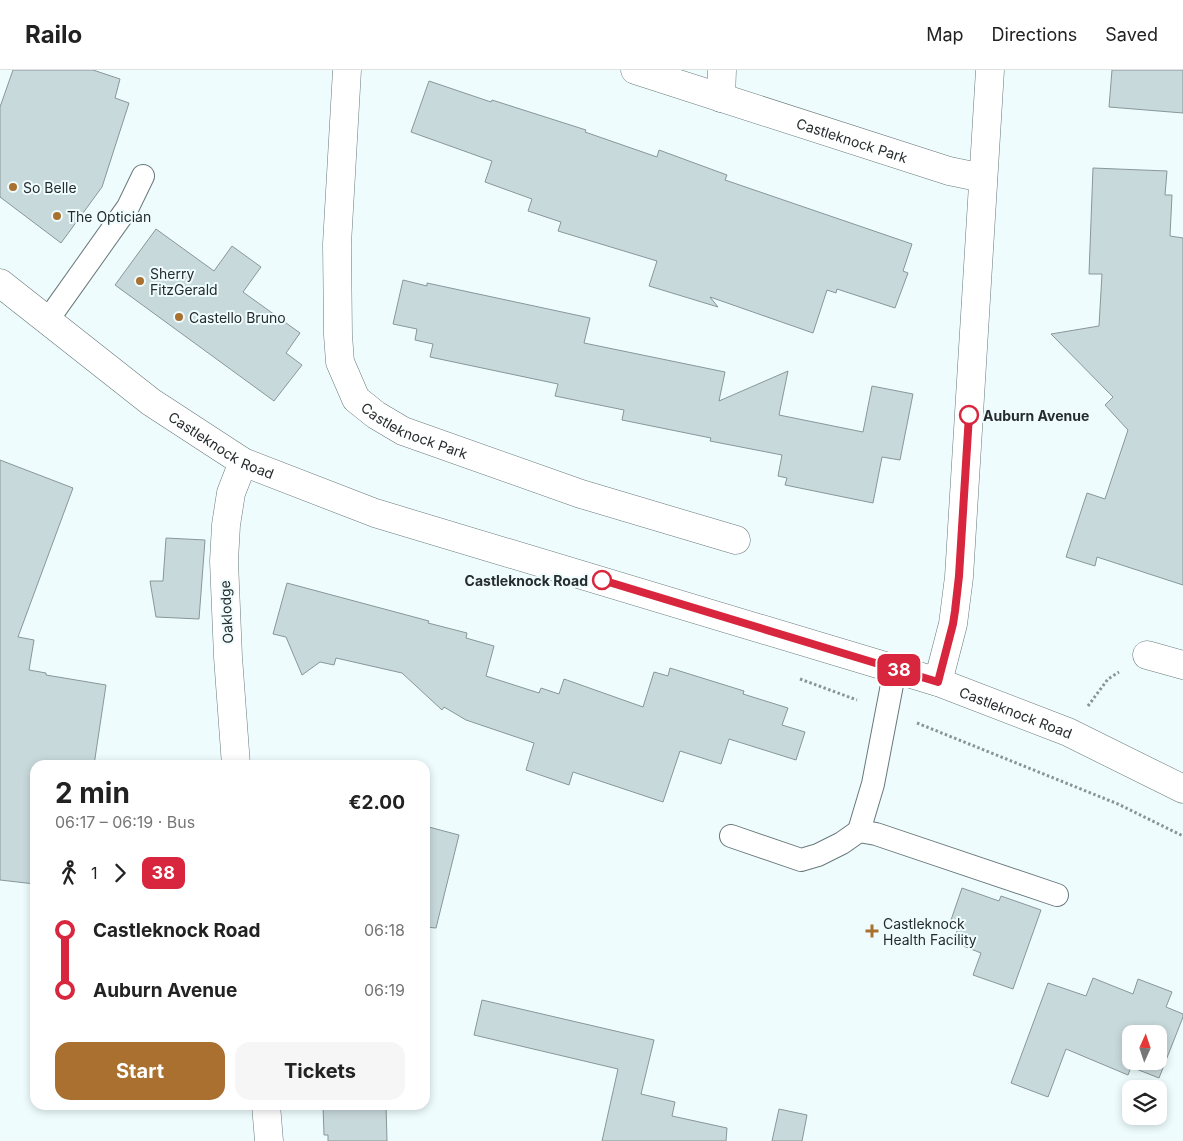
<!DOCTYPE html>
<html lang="en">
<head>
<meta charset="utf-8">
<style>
	:root { --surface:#fff; --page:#f6f6f6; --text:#222; --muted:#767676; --line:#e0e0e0; --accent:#a9702f }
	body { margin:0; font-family:Inter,sans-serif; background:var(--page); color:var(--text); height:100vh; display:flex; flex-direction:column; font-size:19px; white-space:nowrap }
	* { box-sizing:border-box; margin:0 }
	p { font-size:16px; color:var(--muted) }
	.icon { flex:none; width:28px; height:28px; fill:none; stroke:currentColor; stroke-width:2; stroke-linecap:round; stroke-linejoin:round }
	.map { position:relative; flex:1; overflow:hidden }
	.side { position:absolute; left:30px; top:690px; width:400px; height:350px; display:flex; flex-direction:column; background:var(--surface); border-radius:15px; box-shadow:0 2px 8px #0003 }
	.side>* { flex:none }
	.badge { padding:0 10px; border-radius:8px; font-size:18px; line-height:32px }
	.needle { width:32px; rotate:3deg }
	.tools { position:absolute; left:1122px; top:955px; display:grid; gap:10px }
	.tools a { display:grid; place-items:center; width:45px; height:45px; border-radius:10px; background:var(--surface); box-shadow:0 2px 8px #0003; font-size:25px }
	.map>.badge { position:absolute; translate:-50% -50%; box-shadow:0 0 0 2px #fff }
	.legs { display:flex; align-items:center; gap:8px; height:55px; padding:0 25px; font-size:16px }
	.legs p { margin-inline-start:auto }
	.head { display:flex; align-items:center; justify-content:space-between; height:85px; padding:0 25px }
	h1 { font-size:28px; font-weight:700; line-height:38px }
	.action { display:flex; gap:10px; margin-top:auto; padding:10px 25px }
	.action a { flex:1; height:58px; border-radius:15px; background:var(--accent); color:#fff; font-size:20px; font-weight:700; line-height:58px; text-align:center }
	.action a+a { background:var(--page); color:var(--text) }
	ul { padding:0 25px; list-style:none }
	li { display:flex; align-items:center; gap:18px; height:60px; font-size:19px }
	li i { display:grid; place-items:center; width:8px; height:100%; margin:0 6px; background:currentColor }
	li i::after { content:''; width:12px; height:12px; margin:-6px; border:4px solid; border-radius:50%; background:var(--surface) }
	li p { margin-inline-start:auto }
	li:first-child i { background:linear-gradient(#0000 50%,currentColor 0) }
	li:last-child i { background:linear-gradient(currentColor 50%,#0000 0) }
	header { display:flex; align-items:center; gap:30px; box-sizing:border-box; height:70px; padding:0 25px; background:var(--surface); border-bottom:1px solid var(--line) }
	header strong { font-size:24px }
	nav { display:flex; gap:28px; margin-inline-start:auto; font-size:18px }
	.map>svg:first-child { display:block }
	.building { fill:#c8d9dc; stroke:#87979a; fill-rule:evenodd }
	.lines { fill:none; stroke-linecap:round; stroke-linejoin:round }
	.lane-casing { stroke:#69787a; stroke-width:24 }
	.street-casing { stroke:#69787a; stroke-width:29 }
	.secondary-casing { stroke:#69787a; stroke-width:29 }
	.path { stroke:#8a9495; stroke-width:3; stroke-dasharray:2.5 2.5; stroke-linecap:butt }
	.lane { stroke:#fff; stroke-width:22 }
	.street { stroke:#fff; stroke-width:28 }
	.secondary { stroke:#fff; stroke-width:28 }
	.line-1-casing { stroke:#fff; stroke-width:11 }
	.line-1 { stroke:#d7263d; stroke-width:8 }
	.poi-dot { fill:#a9702f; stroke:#eefcfe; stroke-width:2 }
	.stop-1-dot { fill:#fff; stroke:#d7263d; stroke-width:2.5 }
	.labels { text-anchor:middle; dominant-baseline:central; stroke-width:4; stroke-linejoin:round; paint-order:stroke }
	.street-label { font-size:14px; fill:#262c2d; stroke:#eefcfe }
	.poi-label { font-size:14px; fill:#262c2d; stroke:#eefcfe; text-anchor:start }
	.stop-label { font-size:14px; font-weight:bold; fill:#262c2d; stroke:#eefcfe; text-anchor:start }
</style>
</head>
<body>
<header>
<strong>Railo</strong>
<nav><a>Map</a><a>Directions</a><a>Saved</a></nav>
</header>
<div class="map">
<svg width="1183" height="1071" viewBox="0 0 1183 1071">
	<rect width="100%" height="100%" fill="#eefcfe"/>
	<!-- building -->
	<g class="building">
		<polygon points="13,0 93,0 120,9 115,28 129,33 102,117 61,173 0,127 0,37"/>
		<polygon points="1112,0 1183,0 1183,43 1109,37"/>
		<polygon points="429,11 491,32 492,30 586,60 585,62 657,87 659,80 727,105 725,110 912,174 903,201 908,203 895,238 837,219 836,223 827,220 813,263 710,227 718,237 649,216 657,191 558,161 561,152 528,141 532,129 485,112 492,91 411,62"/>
		<polygon points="1093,98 1167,101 1165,125 1172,125 1170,166 1183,168 1183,515 1097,487 1095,496 1066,487 1087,423 1105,429 1128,360 1105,335 1113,327 1051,264 1099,256 1102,204 1089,204"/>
		<polygon points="156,159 214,201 232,176 261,197 243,222 300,263 286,283 302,295 274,331 115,215"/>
		<polygon points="403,210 427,216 427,213 590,248 584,273 725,302 719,331 788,301 779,345 863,362 872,316 913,324 900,390 882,387 873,433 785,415 787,408 778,406 782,385 710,371 711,368 622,350 624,340 555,326 558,314 430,287 433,274 415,270 417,259 393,254"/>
		<polygon points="0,390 73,418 18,567 34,570 29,600 46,603 46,605 106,615 94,695 35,695 35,814 0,810"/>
		<polygon points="166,468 205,470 199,549 156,547 150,511 163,511"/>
		<polygon points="287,513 429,551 428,553 467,563 466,568 494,576 486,606 539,623 541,618 559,624 564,609 643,637 654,602 668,606 670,598 744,621 743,624 788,638 782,655 805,662 796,690 729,669 721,694 680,681 663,732 573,702 569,715 526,700 534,673 466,650 444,637 442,640 402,603 336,588 334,595 320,592 302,605 286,567 273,564"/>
		<polygon points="425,756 459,765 436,858 425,857"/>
		<polygon points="962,818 999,831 1001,826 1041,840 1013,919 973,905 981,883 953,872 960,853 951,850"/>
		<path d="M1093 908 1133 924 1138 909 1172 922 1166 937 1183 944V947L1159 1008 1131 997 1128 1005 1066 979 1048 1027 1011 1013 1048 913 1086 926ZM1131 964H1159V991H1131Z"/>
		<polygon points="482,930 654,970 641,1024 675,1032 672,1046 727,1058 726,1071 602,1071 618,999 474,965"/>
		<polygon points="323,1035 386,1035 387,1071 328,1071 328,1065 324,1065"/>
		<polygon points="779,1039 807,1045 802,1071 772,1071"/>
	</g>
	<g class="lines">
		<defs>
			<g id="lane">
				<polyline points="47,251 128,137 143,106"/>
				<polyline points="859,761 873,714 895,599"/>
				<polyline points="731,766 801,790 818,785 842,773 859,761 876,764 1057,825"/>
			</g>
			<g id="street">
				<path id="s1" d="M347 0 337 174 338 265 340 292 356 329 376 345 403 361 581 424 736 470"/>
				<path id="s2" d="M635 0 949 101 983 108"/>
				<polyline points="721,28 722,0"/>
				<polyline points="1147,585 1183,595"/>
				<polyline points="236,695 228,587 224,491 226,455 231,423 243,392"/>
				<polyline points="266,1035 269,1071"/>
			</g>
			<g id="secondary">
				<path id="s3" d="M0 213 151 332 243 392 375 443 938 612 1068 662 1183 719"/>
				<polyline points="938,612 953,554 959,507 990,0"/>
			</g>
		</defs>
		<!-- lane casing -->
		<use href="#lane" class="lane-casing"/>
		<!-- street casing -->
		<use href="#street" class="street-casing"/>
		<!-- secondary casing -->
		<use href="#secondary" class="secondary-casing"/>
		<!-- path -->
		<g class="path">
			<polyline points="800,609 857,630"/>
			<polyline points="1088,636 1108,609 1119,602"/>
			<polyline points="917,653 1118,734 1183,766"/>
		</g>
		<!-- lane -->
		<use href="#lane" class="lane"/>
		<!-- street -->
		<use href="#street" class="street"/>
		<!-- secondary -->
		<use href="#secondary" class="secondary"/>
	</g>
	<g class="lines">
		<defs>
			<polyline id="line-1" points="602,510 938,612 953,554 955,541 959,506 969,345"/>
		</defs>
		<!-- line-1 casing -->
		<use href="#line-1" class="line-1-casing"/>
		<!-- line-1 -->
		<use href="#line-1" class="line-1"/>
	</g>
	<!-- markers -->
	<g class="poi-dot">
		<circle cx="13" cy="117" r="5"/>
		<circle cx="57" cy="146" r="5"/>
		<circle cx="140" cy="211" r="5"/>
		<circle cx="179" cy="247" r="5"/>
		<path d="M869.5 853.5h5v5h5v5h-5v5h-5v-5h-5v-5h5z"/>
	</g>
	<g class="stop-1-dot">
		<circle cx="969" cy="345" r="9"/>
		<circle cx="602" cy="510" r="9"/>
	</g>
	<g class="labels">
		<!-- street labels -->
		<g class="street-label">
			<text stroke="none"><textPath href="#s2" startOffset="228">Castleknock Park</textPath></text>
			<text stroke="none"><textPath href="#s1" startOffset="400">Castleknock Park</textPath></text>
			<text stroke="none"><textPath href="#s3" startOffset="275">Castleknock Road</textPath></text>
			<text transform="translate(226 542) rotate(-93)">Oaklodge</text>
			<text stroke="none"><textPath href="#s3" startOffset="1115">Castleknock Road</textPath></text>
		</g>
		<!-- poi labels -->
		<g class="poi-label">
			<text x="23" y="117">So Belle</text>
			<text x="67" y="146">The Optician</text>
			<text x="150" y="203">Sherry<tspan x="150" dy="16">FitzGerald</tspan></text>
			<text x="189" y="247">Castello Bruno</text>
			<text x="883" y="853">Castleknock<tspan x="883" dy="16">Health Facility</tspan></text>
		</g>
		<!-- stop labels -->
		<g class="stop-label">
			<text x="983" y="345">Auburn Avenue</text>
			<text x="588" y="510" text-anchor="end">Castleknock Road</text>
		</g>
	</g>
</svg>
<div class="tools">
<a><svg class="needle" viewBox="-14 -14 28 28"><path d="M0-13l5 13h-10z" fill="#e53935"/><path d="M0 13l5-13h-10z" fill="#767676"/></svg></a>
<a><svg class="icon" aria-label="layers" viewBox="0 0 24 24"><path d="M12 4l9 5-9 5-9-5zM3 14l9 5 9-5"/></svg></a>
</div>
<b class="badge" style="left:899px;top:600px;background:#d7263d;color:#fff">38</b>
<section class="side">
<div class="head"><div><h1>2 min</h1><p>06:17 – 06:19 · Bus</p></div><b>€2.00</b></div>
<div class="legs"><svg class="icon" aria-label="walk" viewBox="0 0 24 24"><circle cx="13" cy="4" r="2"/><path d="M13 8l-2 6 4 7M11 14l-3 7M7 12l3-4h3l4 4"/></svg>1<svg class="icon" aria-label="forward" viewBox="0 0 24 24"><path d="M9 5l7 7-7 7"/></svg><b class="badge" style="background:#d7263d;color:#fff">38</b></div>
<ul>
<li><i style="color:#d7263d"></i><b>Castleknock Road</b><p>06:18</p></li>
<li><i style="color:#d7263d"></i><b>Auburn Avenue</b><p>06:19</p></li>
</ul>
<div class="action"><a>Start</a><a>Tickets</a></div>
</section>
</div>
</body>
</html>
